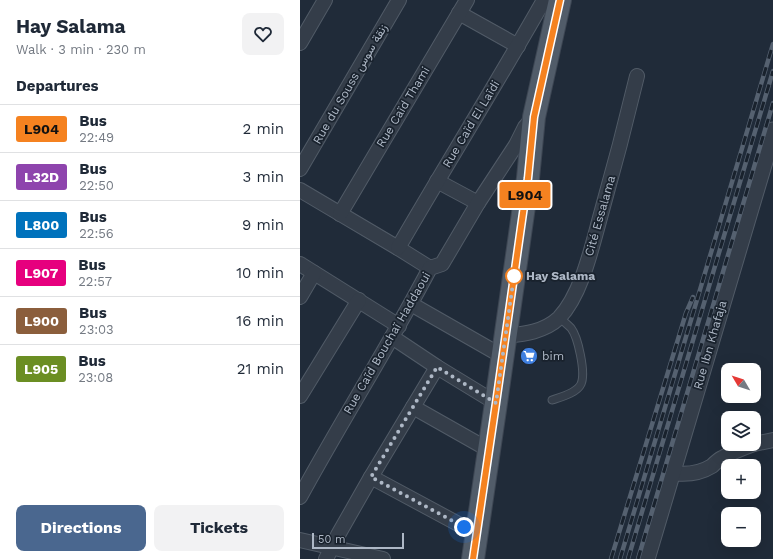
<!DOCTYPE html>
<html lang="en">
<head>
<meta charset="utf-8">
<style>
	:root { --surface:#fff; --page:#f2f2f3; --text:#1f2937; --muted:#747a83; --line:#e0e1e3; --accent:#4a678f }
	body { margin:0; font-family:"Work Sans",Vazirmatn,sans-serif; background:var(--page); color:var(--text); height:100vh; display:flex; flex-direction:column; font-size:15px; white-space:nowrap }
	* { box-sizing:border-box; margin:0 }
	p { font-size:13px; color:var(--muted) }
	.icon { flex:none; width:22px; height:22px; fill:none; stroke:currentColor; stroke-width:2; stroke-linecap:round; stroke-linejoin:round }
	.map { position:relative; flex:1; overflow:hidden }
	.details { display:flex; flex-direction:column; background:var(--surface); width:300px }
	.details>* { flex:none }
	.badge { padding:0 8px; border-radius:3px; font-size:14px; line-height:26px }
	.needle { width:26px; rotate:309deg }
	.fabs { position:absolute; left:421px; top:363px; display:grid; gap:8px }
	.fabs a { display:grid; place-items:center; width:40px; height:40px; border-radius:8px; background:var(--surface); box-shadow:0 4px 16px #0002; font-size:20px }
	.scale { position:absolute; left:12px; bottom:10px; width:92px; box-sizing:border-box; padding-left:4px; border:2px solid #aeb8c6; border-top:0; font-size:11px; line-height:14px; white-space:nowrap; color:#aeb8c6; -webkit-text-stroke:3px #19222d; paint-order:stroke }
	.you { position:absolute; width:20px; height:20px; margin:-10px; border:3px solid #fff; border-radius:50%; background:#1a73e8; box-shadow:0 0 0 6px #1a73e833 }
	.map>.badge { position:absolute; translate:-50% -50%; box-shadow:0 0 0 2px #fff }
	h2 { padding:0 16px; font-size:15px; line-height:36px }
	.round { display:grid; place-items:center; flex:none; width:42px; height:42px; border-radius:8px; background:var(--page) }
	.summary { display:flex; align-items:center; justify-content:space-between; height:68px; padding:0 16px }
	h1 { font-size:19px; font-weight:700; line-height:30px }
	.primary-button { display:flex; gap:8px; margin-top:auto; padding:8px 16px }
	.primary-button a { flex:1; height:46px; border-radius:8px; background:var(--accent); color:#fff; font-size:16px; font-weight:700; line-height:46px; text-align:center }
	.primary-button a+a { background:var(--page); color:var(--text) }
	ul { padding:0; list-style:none }
	li { display:flex; align-items:center; gap:12px; height:48px; padding:0 16px; border-top:1px solid var(--line) }
	li div { flex:1 }
	li b { display:block; font-size:15px }
	li em { font-style:normal }
	li .badge { min-width:44px; font-weight:700; text-align:center }
	main { display:flex; flex:1; min-height:0 }
	.map>svg:first-child { display:block }
	.lines { fill:none; stroke-linecap:round; stroke-linejoin:round }
	.service-casing { stroke:#515b67; stroke-width:9 }
	.minor-casing { stroke:#515b67; stroke-width:16 }
	.tertiary-casing { stroke:#515b67; stroke-width:19 }
	.primary-casing { stroke:#3d4653; stroke-width:24 }
	.service { stroke:#343d49; stroke-width:7 }
	.minor { stroke:#343d49; stroke-width:14 }
	.tertiary { stroke:#343d49; stroke-width:17 }
	.primary { stroke:#515c69; stroke-width:22 }
	.rail-casing { stroke:#556170; stroke-width:4.5 }
	.rail { stroke:#19222d; stroke-width:3; stroke-dasharray:9; stroke-linecap:butt }
	.line-casing { stroke:#fff; stroke-width:9 }
	.line { stroke:#f58220; stroke-width:6 }
	.walk { stroke:#aeb8c6; stroke-width:4; stroke-dasharray:0 7.2 }
	.stop-dot { fill:#fff; stroke:#f58220; stroke-width:2 }
	.labels { text-anchor:middle; dominant-baseline:central; stroke-width:3.5; stroke-linejoin:round; paint-order:stroke }
	.street-label { font-size:12px; fill:#aeb8c6; stroke:#19222d }
	.stop-label { font-size:12px; font-weight:bold; fill:#aeb8c6; stroke:#19222d; text-anchor:start }
	.poi-label { font-size:12px; fill:#aeb8c6; stroke:#19222d; text-anchor:start }
</style>
</head>
<body>
<main>
<section class="details">
<div class="summary"><div><h1>Hay Salama</h1><p>Walk · 3 min · 230 m</p></div><a class="round"><svg class="icon" aria-label="heart" viewBox="0 0 24 24"><path d="M12 20l-8-8c-3-5 5-10 8-4 3-6 11-1 8 4z"/></svg></a></div>
<h2>Departures</h2>
<ul>
<li><span class="badge" style="background:#f58220;color:#111">L904</span><div><b>Bus</b><p>22:49</p></div><em>2 min</em></li>
<li><span class="badge" style="background:#8e44ad;color:#fff">L32D</span><div><b>Bus</b><p>22:50</p></div><em>3 min</em></li>
<li><span class="badge" style="background:#0072bc;color:#fff">L800</span><div><b>Bus</b><p>22:56</p></div><em>9 min</em></li>
<li><span class="badge" style="background:#e6007e;color:#fff">L907</span><div><b>Bus</b><p>22:57</p></div><em>10 min</em></li>
<li><span class="badge" style="background:#8b5e3c;color:#fff">L900</span><div><b>Bus</b><p>23:03</p></div><em>16 min</em></li>
<li><span class="badge" style="background:#6b8e23;color:#fff">L905</span><div><b>Bus</b><p>23:08</p></div><em>21 min</em></li>
</ul>
<div class="primary-button"><a>Directions</a><a>Tickets</a></div>
</section>
<div class="map">
<svg width="473" height="559" viewBox="0 0 473 559">
	<rect width="100%" height="100%" fill="#202b39"/>
	<g class="lines">
		<defs>
			<path id="service" d="M252 400C261 397 277 393 281 384 286 373 278 337 271 328 267 324 263 321 259 317"/>
			<g id="minor">
				<polyline points="159,13 218,46"/>
				<polyline points="0,43 25,0"/>
				<polyline points="0,169 99,0"/>
				<polyline points="137,181 178,203"/>
				<polyline points="0,190 98,248 130,268"/>
				<polyline points="40,214 167,0"/>
				<path d="M98 248C146 165 197 83 244 0"/>
				<polyline points="0,264 99,326"/>
				<polyline points="0,297 14,273"/>
				<polyline points="111,304 202,356"/>
				<path d="M205 336C224 334 244 332 259 318 282 294 292 246 301 214 314 168 326 122 337 76"/>
				<polyline points="92,337 137,367 196,403"/>
				<polyline points="0,396 59,300"/>
				<polyline points="113,407 189,450"/>
				<polyline points="454,444 473,440"/>
				<path d="M372 473C386 475 399 474 412 466 415 463 418 460 422 458 432 452 443 448 454 444"/>
				<polyline points="71,477 177,534"/>
				<path d="M0 497C42 420 89 346 130 268L142 264 178 203 216 145 225 127 232 119"/>
				<polyline points="0,540 83,559"/>
				<polyline points="26,559 38,535 71,477 137,367"/>
			</g>
			<polyline id="tertiary" points="346,559 473,131"/>
			<polyline id="primary" points="173,559 196,403 228,178 234,117 260,0"/>
		</defs>
		<!-- service casing -->
		<use href="#service" class="service-casing"/>
		<!-- minor casing -->
		<use href="#minor" class="minor-casing"/>
		<!-- tertiary casing -->
		<use href="#tertiary" class="tertiary-casing"/>
		<!-- primary casing -->
		<use href="#primary" class="primary-casing"/>
		<!-- service -->
		<use href="#service" class="service"/>
		<!-- minor -->
		<use href="#minor" class="minor"/>
		<!-- tertiary -->
		<use href="#tertiary" class="tertiary"/>
		<!-- primary -->
		<use href="#primary" class="primary"/>
		<defs>
			<g id="rail">
				<polyline points="311,559 386,313 393,297"/>
				<polyline points="320,559 473,44"/>
				<polyline points="328,559 473,71"/>
				<polyline points="338,559 473,103"/>
			</g>
		</defs>
		<!-- rail casing -->
		<use href="#rail" class="rail-casing"/>
		<!-- rail -->
		<use href="#rail" class="rail"/>
	</g>
	<g class="lines">
		<defs>
			<polyline id="line" points="173,559 196,403 228,178 234,117 260,0"/>
		</defs>
		<!-- line casing -->
		<use href="#line" class="line-casing"/>
		<!-- line -->
		<use href="#line" class="line"/>
		<!-- walk -->
		<polyline class="walk" points="164,527 71,477 137,367 196,403 214,276"/>
	</g>
	<!-- icons -->
	<defs>
		<symbol id="supermarket-disc" viewBox="-11 -11 22 22"><circle r="9.5" fill="#3f7fe0" stroke="#19222d"/><path d="M-6-5.5h2.5l.6 2H6L4.5 2H-2.5L-4.4-4H-6ZM-1.5 3.2a1.3 1.3 0 1 0 .1 0ZM3 3.2a1.3 1.3 0 1 0 .1 0Z" fill="#fff"/></symbol>
	</defs>
	<g fill-rule="evenodd">
		<use href="#supermarket-disc" x="219" y="346" width="20" height="20"/>
	</g>
	<!-- markers -->
	<circle class="stop-dot" cx="214" cy="276" r="8"/>
	<g class="labels">
		<!-- street labels -->
		<g class="street-label">
			<text transform="translate(50 84) rotate(-60)">Rue du Souss زنقة سوس</text>
			<text transform="translate(103 107) rotate(-59)">Rue Caïd Thami</text>
			<text transform="translate(171 124) rotate(-59)">Rue Caïd El Laïdi</text>
			<text transform="translate(300 216) rotate(-74)">Cité Essalama</text>
			<text transform="translate(87 343) rotate(-60)">Rue Caïd Bouchaï Haddaoui</text>
			<text transform="translate(410 345) rotate(-74)">Rue Ibn Khafaja</text>
		</g>
		<!-- stop labels -->
		<g class="stop-label">
			<text x="226" y="276">Hay Salama</text>
		</g>
		<!-- poi labels -->
		<g class="poi-label">
			<text x="242" y="356">bim</text>
		</g>
	</g>
</svg>
<div class="fabs">
<a><svg class="needle" viewBox="-14 -14 28 28"><path d="M0-13l5 13h-10z" fill="#e53935"/><path d="M0 13l5-13h-10z" fill="#747a83"/></svg></a>
<a><svg class="icon" aria-label="layers" viewBox="0 0 24 24"><path d="M12 4l9 5-9 5-9-5zM3 14l9 5 9-5"/></svg></a>
<a>+</a>
<a>−</a>
</div>
<div class="scale">50 m</div>
<div class="you" style="left:164px;top:527px"></div>
<b class="badge" style="left:225px;top:195px;background:#f58220;color:#111">L904</b>
</div>
</main>
</body>
</html>
